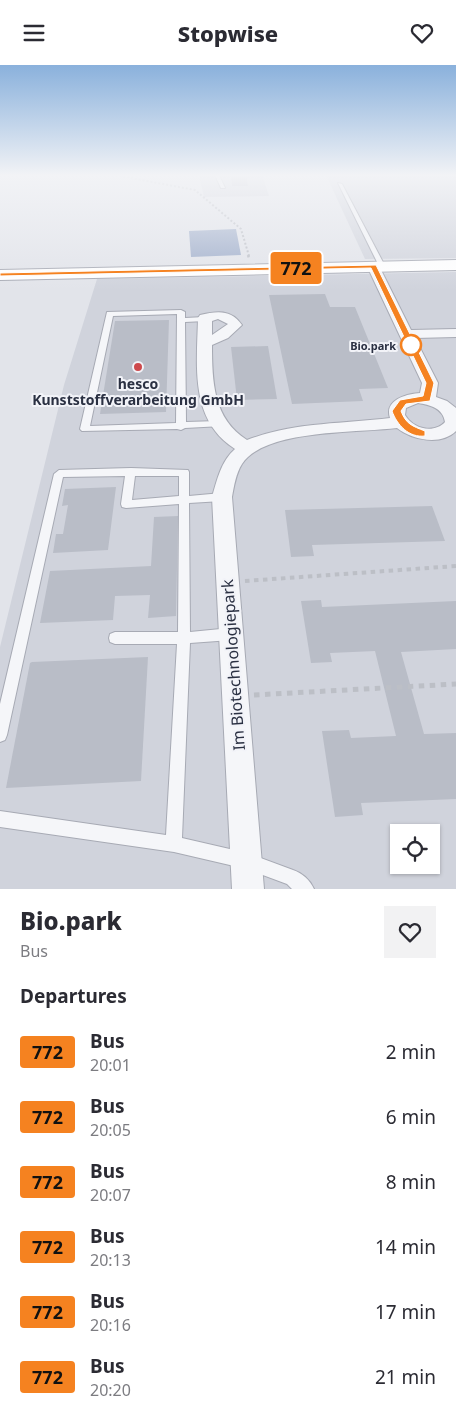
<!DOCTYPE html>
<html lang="en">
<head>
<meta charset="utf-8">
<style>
	:root { --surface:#fff; --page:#f2f2f3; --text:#2b2b33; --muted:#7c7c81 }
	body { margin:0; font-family:"Noto Sans",sans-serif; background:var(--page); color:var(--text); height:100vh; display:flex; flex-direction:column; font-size:19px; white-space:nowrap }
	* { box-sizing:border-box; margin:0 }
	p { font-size:16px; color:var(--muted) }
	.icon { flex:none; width:28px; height:28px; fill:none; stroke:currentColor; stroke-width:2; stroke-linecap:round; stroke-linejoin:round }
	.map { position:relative; height:824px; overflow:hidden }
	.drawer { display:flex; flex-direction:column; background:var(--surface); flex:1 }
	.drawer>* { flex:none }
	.badge { padding:0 10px; border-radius:4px; font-size:18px; line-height:32px }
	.tools { position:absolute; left:390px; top:759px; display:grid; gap:10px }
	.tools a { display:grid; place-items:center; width:50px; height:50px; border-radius:0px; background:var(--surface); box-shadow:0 1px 4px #0004; font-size:25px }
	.map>.badge { position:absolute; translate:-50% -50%; box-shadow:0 0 0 2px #fff }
	h2 { padding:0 20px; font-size:19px; line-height:45px }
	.round { display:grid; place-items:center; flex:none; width:52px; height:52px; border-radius:0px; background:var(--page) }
	.summary { display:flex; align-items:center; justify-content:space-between; height:85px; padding:0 20px }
	h1 { font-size:24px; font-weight:800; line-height:38px }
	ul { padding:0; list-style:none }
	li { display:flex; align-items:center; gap:15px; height:65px; padding:0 20px }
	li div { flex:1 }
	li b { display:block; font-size:19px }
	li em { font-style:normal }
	li .badge { min-width:55px; font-weight:700; text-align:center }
	header { display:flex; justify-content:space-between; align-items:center; height:65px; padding:0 20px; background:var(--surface); font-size:22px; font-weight:800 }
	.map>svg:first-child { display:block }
	.built { fill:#d0d3dc; fill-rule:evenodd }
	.water { fill:#9eadca }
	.building { fill:#b9bdc7 }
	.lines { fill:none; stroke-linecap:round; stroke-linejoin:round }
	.lane-casing { stroke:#a7aab4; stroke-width:2 }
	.street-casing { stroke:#a7aab4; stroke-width:2 }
	.secondary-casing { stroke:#a7aab4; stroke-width:2 }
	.path-far3 { stroke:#bcbfc6; stroke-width:2; stroke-dasharray:2 2; stroke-linecap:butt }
	.path-far2 { stroke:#bcbfc6; stroke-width:2.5; stroke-dasharray:2.5 2.5; stroke-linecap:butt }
	.path-far1 { stroke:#bcbfc6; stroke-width:4; stroke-dasharray:4.5 4.5; stroke-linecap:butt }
	.path { stroke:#bcbfc6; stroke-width:5; stroke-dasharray:5.5 5.5; stroke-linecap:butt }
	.lane { fill:#f5f6f9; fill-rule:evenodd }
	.street { fill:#f5f6f9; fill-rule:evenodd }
	.secondary { fill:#fff; fill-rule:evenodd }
	.line { fill:#f58220; stroke:#fff }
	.stop-dot { fill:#fff; stroke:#f58220; stroke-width:2.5 }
	.poi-dot { fill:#cd494c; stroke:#f2f3f8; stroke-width:2 }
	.labels { text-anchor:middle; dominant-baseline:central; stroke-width:4; stroke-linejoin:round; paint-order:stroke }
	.far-stop-label { font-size:11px; font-weight:bold; fill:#2a3042; stroke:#f2f3f8; text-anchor:end }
	.poi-label { font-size:14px; font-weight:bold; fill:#2a3042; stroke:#f2f3f8 }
	.near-street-label { font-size:16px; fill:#2a3042; stroke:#f2f3f8 }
</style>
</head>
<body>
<header><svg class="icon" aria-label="menu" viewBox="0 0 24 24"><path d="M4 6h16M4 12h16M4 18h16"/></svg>Stopwise<svg class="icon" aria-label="heart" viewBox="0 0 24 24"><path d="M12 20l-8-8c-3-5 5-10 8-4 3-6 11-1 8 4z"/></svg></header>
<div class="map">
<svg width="456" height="824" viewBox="0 0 456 824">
	<rect width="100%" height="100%" fill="#e2e4ea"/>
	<!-- built -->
	<g class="built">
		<polygon points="199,110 262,110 269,131 204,132"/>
		<polygon points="326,110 456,110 456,193 365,194"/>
		<path d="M456 207V824H0V582L64 320 97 214ZM399 768H431V800H399Z"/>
	</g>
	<!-- water -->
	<polygon class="water" points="236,164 241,190 191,192 189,166"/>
	<!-- building -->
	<g class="building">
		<polygon points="231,110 246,110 248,121 232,121"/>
		<polygon points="325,229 330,242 355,242 388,323 359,324 363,336 292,339 269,230"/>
		<polygon points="169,255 166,347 100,349 115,256"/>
		<polygon points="268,281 277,334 237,335 231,282"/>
		<polygon points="116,422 108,485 53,488 56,469 63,469 68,440 62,441 65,424"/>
		<polygon points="432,441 445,476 312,480 314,491 291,492 285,445"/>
		<polygon points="178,451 176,551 148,553 150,530 115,531 113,555 40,558 50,506 151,501 154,452"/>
		<polygon points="321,535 322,542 456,536 456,584 401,587 424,669 456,668 456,734 361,738 363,750 335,752 322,666 349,665 351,673 396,671 375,586 330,588 332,597 311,598 301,536"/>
		<polygon points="148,592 141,716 6,723 30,598 32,597"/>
	</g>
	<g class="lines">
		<defs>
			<g id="lane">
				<polygon points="215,110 219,110 225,123 221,123"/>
				<polygon points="338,118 342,119 385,201 384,202 379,201"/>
				<path d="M181 245 185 247V253L205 252 209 254 205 256 185 257 186 357 219 356 224 359 222 361 185 363 181 365 177 364 82 366 80 364 107 247ZM177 249 176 358 90 361 113 251Z"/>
				<path d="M131 403 188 405 189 407V431L222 428 226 429 227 432 226 435 222 436 189 438 190 567 231 563 235 565 237 569 235 573 231 575 190 578 182 773 247 788 293 805C302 808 310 815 314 824H292L287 819 247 804 174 787 0 762V746L166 770 177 579H115L110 577 109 573 110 569 115 567H178L179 439 126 443 122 442 121 439 125 411 63 412 7 670 5 675 0 677V639L54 409 59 405ZM135 411H179V431L132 435Z"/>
			</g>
			<path id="street" d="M373 197 379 201 411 265 456 264V272L415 273 438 318 436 332 447 336 456 343V366C441 381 412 375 397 363 359 368 264 364 242 399 236 408 234 421 232 432L264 824H232L212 432C217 415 221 396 235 384 189 355 197 300 198 253L200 250C217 246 231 244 242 260L228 273 212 280C212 316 213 354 247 375 294 357 342 359 390 353 384 335 406 329 420 328L422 318 367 201ZM218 254 228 259 212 270V256ZM418 338C430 340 443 343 445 357 434 369 413 364 405 350L406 343Z"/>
			<polygon id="secondary" points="456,195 456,205 0,215 0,205"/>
		</defs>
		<!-- lane casing -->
		<use href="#lane" class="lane-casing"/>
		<!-- street casing -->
		<use href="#street" class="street-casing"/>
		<!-- secondary casing -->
		<use href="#secondary" class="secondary-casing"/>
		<!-- path-far3 -->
		<polyline class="path-far3" points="115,110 195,125 241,164 249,191"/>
		<!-- path-far2 -->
		<polyline class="path-far2" points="248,190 249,193"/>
		<!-- path-far1 -->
		<polyline class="path-far1" points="245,516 456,501"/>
		<!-- path -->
		<polyline class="path" points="254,630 456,619"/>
		<!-- lane -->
		<use href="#lane" class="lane"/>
		<!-- street -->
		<use href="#street" class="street"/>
		<!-- secondary -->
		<use href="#secondary" class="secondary"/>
	</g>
	<!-- sky -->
	<linearGradient id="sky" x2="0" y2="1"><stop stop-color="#8ab1dc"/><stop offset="0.49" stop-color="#f2f3f6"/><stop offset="1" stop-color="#f2f3f6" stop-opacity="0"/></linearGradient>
	<rect width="456" height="225" fill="url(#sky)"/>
	<!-- line -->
	<path class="line" d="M376 200 434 318 430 336 406 339 401 346C406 359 412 361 425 366V371C409 373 397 360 392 346L400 335 423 331 426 318 371 203 0 211V208Z"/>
	<!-- markers -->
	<circle class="stop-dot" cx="411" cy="280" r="10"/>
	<circle class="poi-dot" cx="138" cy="302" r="5"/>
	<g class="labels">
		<!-- far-stop labels -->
		<g class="far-stop-label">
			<text x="396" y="280">Bio.park</text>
		</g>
		<!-- poi labels -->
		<g class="poi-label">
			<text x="138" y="318">hesco<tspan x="138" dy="16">Kunststoffverarbeitung GmbH</tspan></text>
		</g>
		<!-- near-street labels -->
		<g class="near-street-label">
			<text transform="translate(233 600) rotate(-94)">Im Biotechnologiepark</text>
		</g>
	</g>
</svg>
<div class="tools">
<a><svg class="icon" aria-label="locate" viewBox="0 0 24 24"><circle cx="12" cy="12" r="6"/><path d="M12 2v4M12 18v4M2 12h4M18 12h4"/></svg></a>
</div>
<b class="badge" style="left:296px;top:203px;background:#f58220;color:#111">772</b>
</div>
<section class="drawer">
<div class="summary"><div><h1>Bio.park</h1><p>Bus</p></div><a class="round"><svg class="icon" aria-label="heart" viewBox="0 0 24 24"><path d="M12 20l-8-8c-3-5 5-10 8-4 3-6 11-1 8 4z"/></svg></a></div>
<h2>Departures</h2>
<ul>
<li><span class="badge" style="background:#f58220;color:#111">772</span><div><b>Bus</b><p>20:01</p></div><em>2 min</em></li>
<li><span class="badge" style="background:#f58220;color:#111">772</span><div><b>Bus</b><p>20:05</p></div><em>6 min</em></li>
<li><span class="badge" style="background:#f58220;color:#111">772</span><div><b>Bus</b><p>20:07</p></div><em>8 min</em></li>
<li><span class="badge" style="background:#f58220;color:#111">772</span><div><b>Bus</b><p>20:13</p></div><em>14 min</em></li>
<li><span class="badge" style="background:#f58220;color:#111">772</span><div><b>Bus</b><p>20:16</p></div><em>17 min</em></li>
<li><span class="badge" style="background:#f58220;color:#111">772</span><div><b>Bus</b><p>20:20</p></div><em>21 min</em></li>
</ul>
</section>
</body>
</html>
